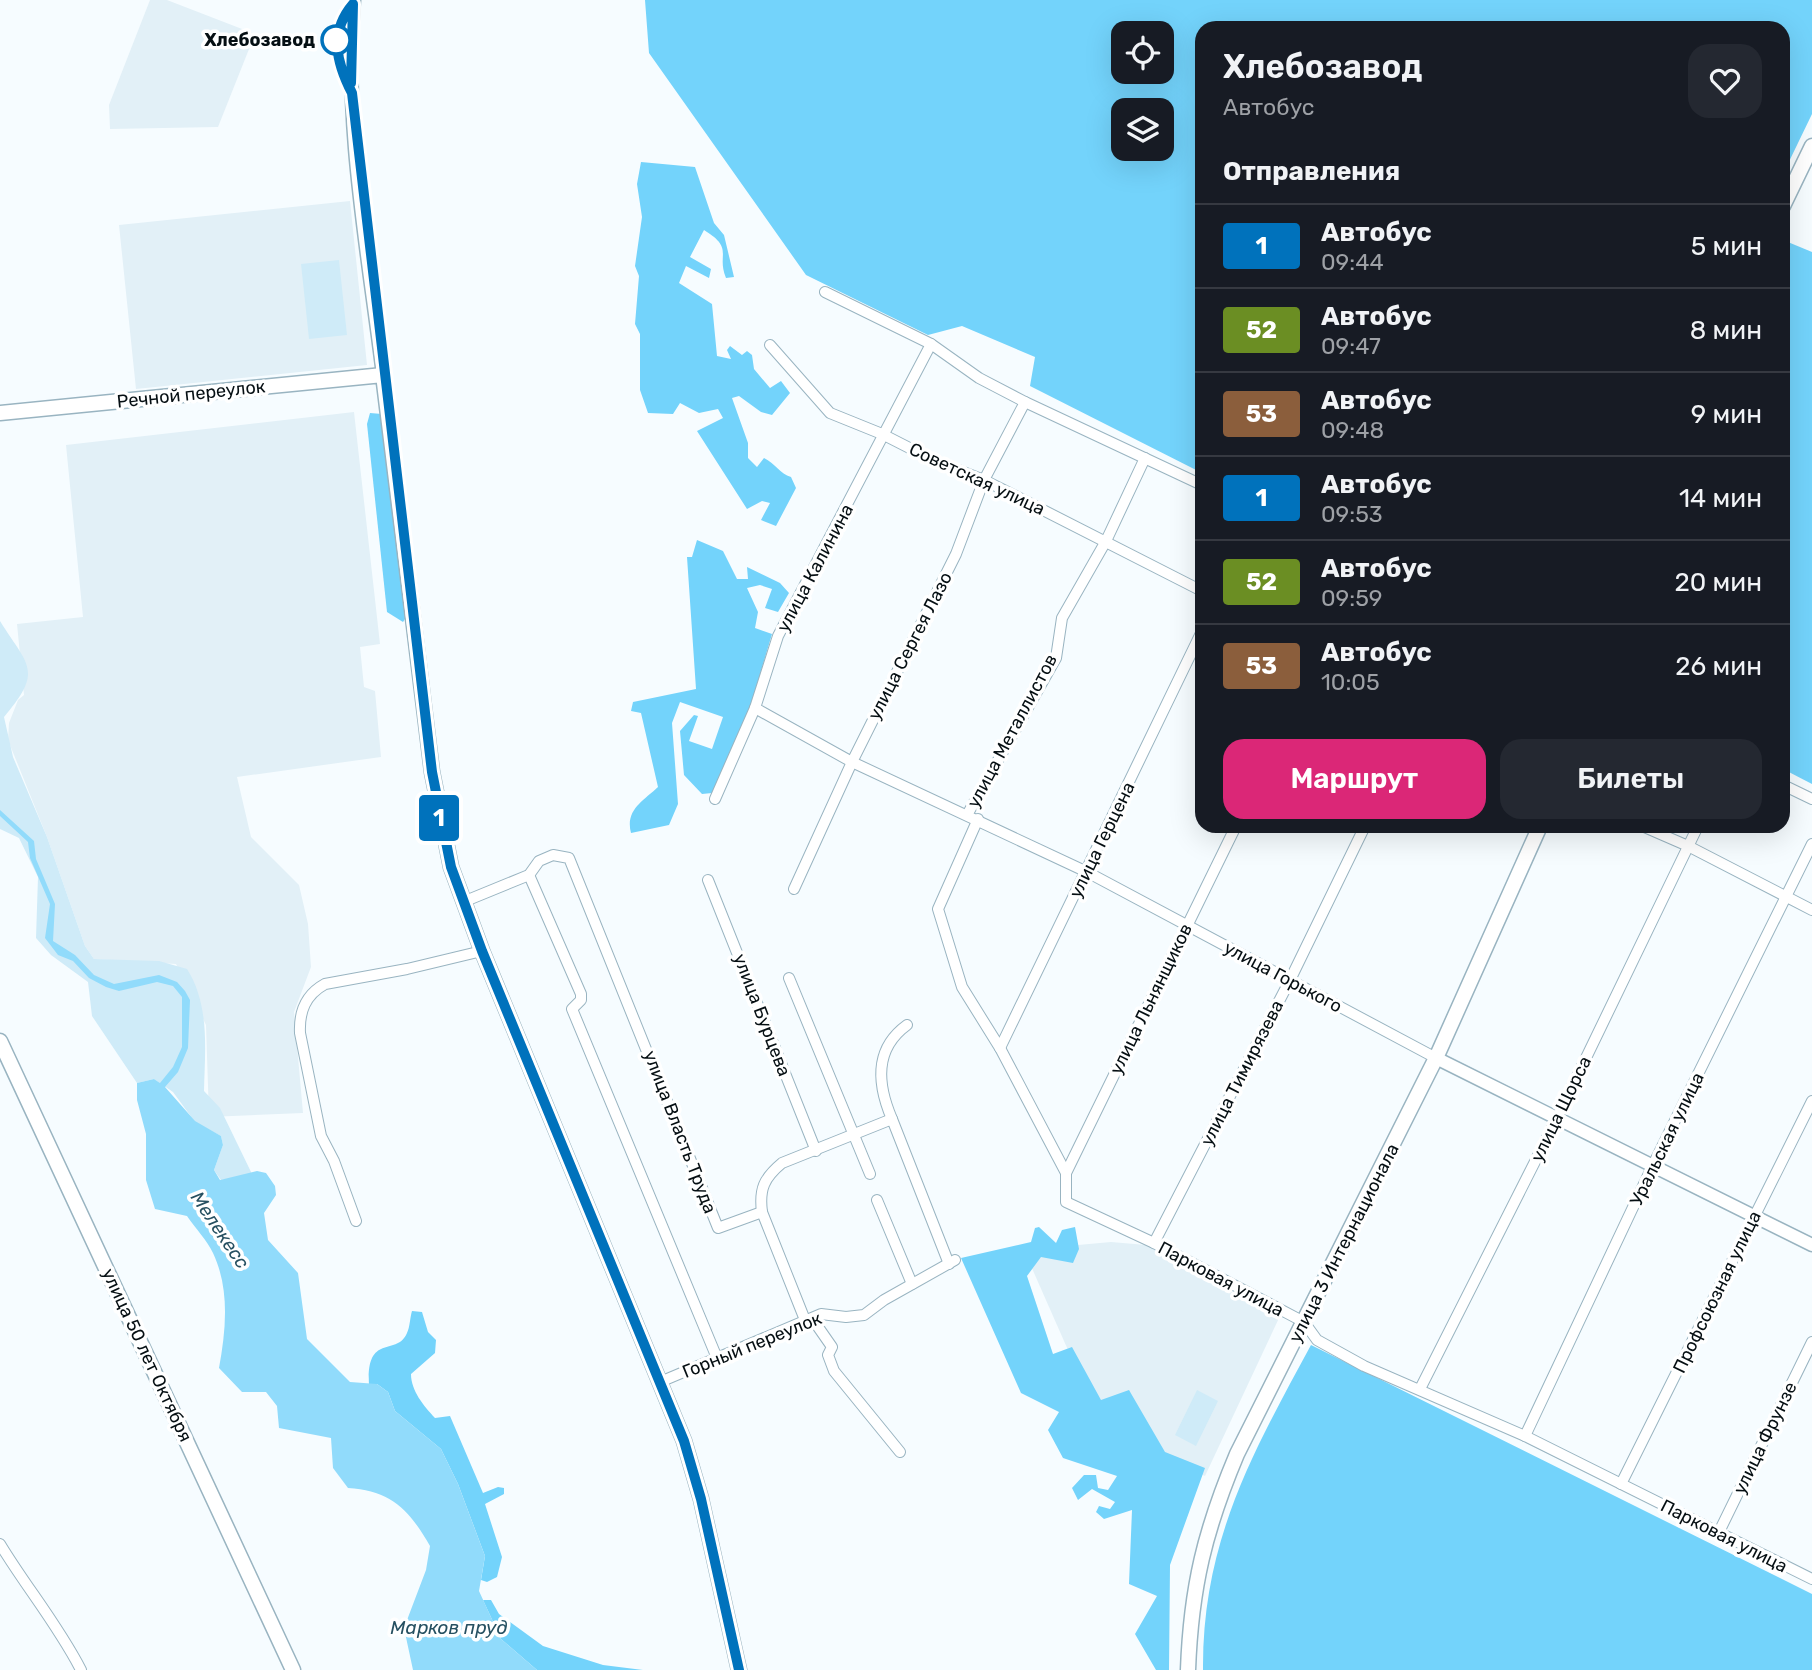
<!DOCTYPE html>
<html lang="ru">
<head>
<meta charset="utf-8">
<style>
	:root { --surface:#171b24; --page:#242831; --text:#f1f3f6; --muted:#9ea1a6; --line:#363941; --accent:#db2777 }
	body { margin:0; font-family:Rubik,sans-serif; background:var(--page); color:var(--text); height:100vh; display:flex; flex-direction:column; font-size:26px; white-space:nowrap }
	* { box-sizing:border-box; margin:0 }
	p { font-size:23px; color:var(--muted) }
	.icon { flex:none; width:38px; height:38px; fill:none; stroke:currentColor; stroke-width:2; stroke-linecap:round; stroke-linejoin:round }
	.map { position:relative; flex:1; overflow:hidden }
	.sheet { position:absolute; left:1195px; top:21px; width:595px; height:812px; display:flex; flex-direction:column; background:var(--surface); border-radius:21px; box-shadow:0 7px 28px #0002 }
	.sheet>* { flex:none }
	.badge { padding:0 14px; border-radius:5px; font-size:24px; line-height:46px }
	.fabs { position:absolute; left:1111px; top:21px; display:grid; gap:14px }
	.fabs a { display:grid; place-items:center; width:63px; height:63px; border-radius:14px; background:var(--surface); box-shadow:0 7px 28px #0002; font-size:35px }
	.map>.badge { position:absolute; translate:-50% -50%; box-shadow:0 0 0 4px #fff }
	h2 { padding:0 28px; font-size:26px; line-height:63px }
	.round { display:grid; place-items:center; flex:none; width:74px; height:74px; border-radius:21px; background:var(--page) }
	.summary { display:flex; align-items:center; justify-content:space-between; height:119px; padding:0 28px }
	h1 { font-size:33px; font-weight:600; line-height:52px }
	.action { display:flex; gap:14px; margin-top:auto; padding:14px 28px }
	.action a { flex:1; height:80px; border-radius:21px; background:var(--accent); color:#fff; font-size:28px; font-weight:600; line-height:80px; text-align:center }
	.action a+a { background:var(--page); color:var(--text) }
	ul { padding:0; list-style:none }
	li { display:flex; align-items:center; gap:21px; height:84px; padding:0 28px; border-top:2px solid var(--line) }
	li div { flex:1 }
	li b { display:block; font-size:26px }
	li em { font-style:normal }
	li .badge { min-width:77px; font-weight:700; text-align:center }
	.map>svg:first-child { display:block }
	.built { fill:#e2f0f7 }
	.green { fill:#cfebf8 }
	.forest { fill:#73d3fb; fill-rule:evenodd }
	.water { fill:#91dbfb }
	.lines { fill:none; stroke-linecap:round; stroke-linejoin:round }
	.minor-casing { stroke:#99b4c1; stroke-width:12 }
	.tertiary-casing { stroke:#99b4c1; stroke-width:15 }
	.secondary-casing { stroke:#99b4c1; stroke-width:17 }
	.minor { stroke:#fff; stroke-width:10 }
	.tertiary { stroke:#fff; stroke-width:12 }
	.secondary { stroke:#fff; stroke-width:14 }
	.line-casing { stroke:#fff; stroke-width:16 }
	.line { stroke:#0072bc; stroke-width:10 }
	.stop-dot { fill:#fff; stroke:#0072bc; stroke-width:3.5 }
	.labels { text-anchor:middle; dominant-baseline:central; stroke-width:7; stroke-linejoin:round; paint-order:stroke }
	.stop-label { font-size:18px; font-weight:bold; fill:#060f13; stroke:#fff; text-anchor:end }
	.street-label { font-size:18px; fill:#060f13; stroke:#fff }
	.water-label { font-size:19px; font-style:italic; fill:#265061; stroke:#fff }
</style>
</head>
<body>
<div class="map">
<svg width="1812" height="1670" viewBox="0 0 1812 1670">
	<rect width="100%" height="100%" fill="#f6fcff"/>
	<!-- built -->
	<g class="built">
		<polygon points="150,0 167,0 255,34 218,127 110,129 109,105"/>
		<polygon points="350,201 367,365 136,389 119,225"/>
		<polygon points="354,412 380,644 360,647 364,687 375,691 381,757 237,777 251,837 299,885 308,924 311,967 294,1012 303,1113 209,1117 206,1025 176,964 94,959 85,946 47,837 8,740 9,723 18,700 24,695 17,624 83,617 66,445"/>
		<polygon points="1111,1242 1146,1245 1279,1318 1205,1476 1158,1455 1094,1409 1027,1257 1056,1247"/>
	</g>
	<!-- green -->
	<g class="green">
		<polygon points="339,260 347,335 309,339 301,264"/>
		<path d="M0 621C28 666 44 670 4 717L13 757 47 837 85 946 94 959 159 961 187 969C210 1005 205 1050 204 1091L220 1108 252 1174 221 1180 214 1170 223 1145 221 1136 195 1122 173 1092 154 1079 137 1083 92 1016 88 982 51 955 36 938 38 877 19 838 0 829Z"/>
		<polygon points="1197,1390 1218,1401 1196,1446 1175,1435"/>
	</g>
	<!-- forest -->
	<g class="forest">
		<path d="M645 0H1812V114L1783 174V28H1202V473L1030 386 1035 357 962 326 928 335 806 275 649 53ZM1124 33H1162V72H1124ZM1124 110H1162V149H1124Z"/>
		<path d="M641 162 695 167 714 223 724 235 734 277 726 278C716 254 735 249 704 230L690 257 711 269 709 278 686 266 679 283 712 304 717 356 731 359 727 350 730 346 742 355 747 351 752 355 754 369 770 388 781 381 790 393 772 415 761 412 739 396 732 398 748 443V458L757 467 764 458C775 463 780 474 791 477L796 488 776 526 761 520 770 503 762 501 747 509 697 431 723 418 718 409 699 413 680 403 673 414 648 413 640 390V334L635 324 639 276 635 266 642 217 637 184Z"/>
		<polygon points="1783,240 1812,252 1812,784 1783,769"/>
		<polygon points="370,413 382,414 407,616 403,622 387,612 367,424"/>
		<path d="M697 540 723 551 737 579H748L747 567 780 583 789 593 778 612 765 608 772 589 760 585 747 588 758 612 755 628 772 634 750 708 712 793 702 794 684 775 680 731 694 715 698 716 689 741 712 749 723 717 680 702 672 723 678 804 669 825 631 833C625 810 643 801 658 787L641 713 631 711 633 702 696 689 687 557H692Z"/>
		<polygon points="1039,1227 1056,1243 1062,1230 1075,1227 1079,1249 1073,1263 1041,1257 1027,1276 1053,1354 1072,1347 1101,1400 1129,1390 1165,1452 1205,1468 1170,1565 1169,1670 1156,1670 1135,1634 1157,1596 1129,1584 1132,1510 1104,1519 1096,1512 1099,1506 1110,1509 1115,1502 1092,1489 1078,1500 1072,1488 1084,1475 1096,1475 1098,1488 1108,1490 1117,1476 1063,1458 1048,1430 1059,1412 1021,1393 961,1258 1031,1242 1035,1228"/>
		<path d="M412 1311 422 1312 428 1332 436 1340 435 1353 411 1374C411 1391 424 1406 435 1418L450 1416 483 1493 498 1487 504 1488V1494L485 1504 502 1557 497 1577 487 1582 481 1580 485 1556 458 1484 441 1449 395 1411 388 1392 377 1384 369 1385C366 1332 397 1357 407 1333 410 1327 410 1317 412 1311Z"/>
		<path d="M1311 1345 1812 1594V1670H1203C1202 1542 1252 1454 1311 1345Z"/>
		<polygon points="483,1600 491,1600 499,1614 543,1646 603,1665 643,1670 537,1670 501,1639"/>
	</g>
	<!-- water -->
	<path class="water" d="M0 810 34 841 36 859 55 904 53 941 75 955 94 975 114 984 159 975 177 982 185 991 190 1000 188 1048 178 1072 165 1087 195 1121 221 1136 223 1145 214 1170 220 1180 257 1171 266 1173 275 1186 276 1195 264 1213 268 1240 298 1273 307 1339 350 1382 377 1384 388 1392 395 1411 441 1449 458 1484 485 1556 479 1591 501 1639 537 1670H413L404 1628 426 1570 430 1546C410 1511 391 1490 348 1488L333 1468 331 1438 279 1428 277 1406 266 1392H242L219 1368C226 1330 230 1289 213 1253 207 1240 195 1228 187 1216L155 1209 146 1180V1134L137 1100V1083L154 1079 160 1083 173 1067 182 1047V997L173 986 157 982 119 991 106 987 89 978 73 961 58 955 45 938 50 904 30 858 28 842 0 816Z"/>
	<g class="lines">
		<defs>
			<g id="minor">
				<polyline points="825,292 931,344 979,378 1025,402 1202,485"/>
				<polyline points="770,345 830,413 882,434 933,460 984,480 1202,591"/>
				<polyline points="755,708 852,762 1087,872 1436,1058"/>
				<polyline points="1783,785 1812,799"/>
				<polyline points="715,799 755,708 778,636 931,344"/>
				<polyline points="967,815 1056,658 1062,618 1106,541 1145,458"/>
				<polyline points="978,819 938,909 962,987 1000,1048 1066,1173 1066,1202 1154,1243 1304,1322 1317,1340 1364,1366 1525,1436 1812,1579"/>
				<polyline points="1642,826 1688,846 1812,910"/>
				<polyline points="529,875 581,994 581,1000 572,1009 717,1358"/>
				<polyline points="708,880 816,1151"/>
				<polyline points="794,889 852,762 956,554 984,480 1025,402"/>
				<polyline points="463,902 529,875 539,861 553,855 569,858 718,1228 762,1212 805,1320 816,1324 832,1347 828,1355 834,1371 900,1452"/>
				<polyline points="789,978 870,1174"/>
				<polyline points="1000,1048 1202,631"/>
				<path d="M892 1119C877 1084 874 1049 907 1025"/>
				<polyline points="1066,1173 1236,826"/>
				<polyline points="877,1200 912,1284"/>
				<path d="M762 1212C759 1189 764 1178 782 1163L892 1119 949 1264"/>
				<path d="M356 1221 334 1161 321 1136 300 1033C299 1012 305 995 325 984L407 969 482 951"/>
				<polyline points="1154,1243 1290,980 1365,826"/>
				<polyline points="660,1382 821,1314 846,1317 864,1315 884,1300 955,1260"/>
				<polyline points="1420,1389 1556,1120 1698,826"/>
				<polyline points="1525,1436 1652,1167 1812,844"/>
				<polyline points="1621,1484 1812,1101"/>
				<polyline points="1718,1534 1812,1342"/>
				<path d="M0 1544C26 1587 58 1625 81 1670"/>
			</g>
			<g id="tertiary">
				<path d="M354 0C343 124 368 252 383 375"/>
				<polyline points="1436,1058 1812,1245"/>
			</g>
			<g id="secondary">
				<polyline points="1783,206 1812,146"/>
				<polyline points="0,413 383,375 432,772 451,867 482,951 684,1441 701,1499 739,1670"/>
				<polyline points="0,1041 293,1670"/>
				<path d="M1188 1670C1191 1587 1205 1530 1237 1454L1436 1058 1540 826"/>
			</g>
		</defs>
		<!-- minor casing -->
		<use href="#minor" class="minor-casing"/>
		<!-- tertiary casing -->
		<use href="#tertiary" class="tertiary-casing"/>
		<!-- secondary casing -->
		<use href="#secondary" class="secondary-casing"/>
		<!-- minor -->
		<use href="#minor" class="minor"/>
		<!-- tertiary -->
		<use href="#tertiary" class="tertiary"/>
		<!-- secondary -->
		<use href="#secondary" class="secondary"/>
	</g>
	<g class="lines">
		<defs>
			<path id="line" d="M351 83 353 4C329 32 336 62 352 93L432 772 451 867 482 951 684 1441 701 1499 739 1670"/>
		</defs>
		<!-- line casing -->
		<use href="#line" class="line-casing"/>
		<!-- line -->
		<use href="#line" class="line"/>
	</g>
	<!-- markers -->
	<circle class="stop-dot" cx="336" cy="40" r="14"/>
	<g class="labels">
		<!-- stop labels -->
		<g class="stop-label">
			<text x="315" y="40">Хлебозавод</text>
		</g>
		<!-- street labels -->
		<g class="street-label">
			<text transform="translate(191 394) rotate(-6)">Речной переулок</text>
			<text transform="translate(977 479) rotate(25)">Советская улица</text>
			<text transform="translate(815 568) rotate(-62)">улица Калинина</text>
			<text transform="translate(910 646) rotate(-63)">улица Сергея Лазо</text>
			<text transform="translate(1012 731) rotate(-62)">улица Металлистов</text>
			<text transform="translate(1102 840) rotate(-64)">улица Герцена</text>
			<text transform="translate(1283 977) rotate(28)">улица Горького</text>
			<text transform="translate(1151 999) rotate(-64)">улица Льнянщиков</text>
			<text transform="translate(762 1015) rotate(69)">улица Бурцева</text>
			<text transform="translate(1242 1073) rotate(-63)">улица Тимирязева</text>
			<text transform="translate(1561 1109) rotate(-64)">улица Щорса</text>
			<text transform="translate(680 1132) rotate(69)">улица Власть Труда</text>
			<text transform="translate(1667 1139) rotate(-64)">Уральская улица</text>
			<text transform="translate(1344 1243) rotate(-63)">улица 3 Интернационала</text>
			<text transform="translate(1221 1279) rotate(28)">Парковая улица</text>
			<text transform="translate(1717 1292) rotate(-64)">Профсоюзная улица</text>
			<text transform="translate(752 1345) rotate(-22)">Горный переулок</text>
			<text transform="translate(147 1355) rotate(65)">улица 50 лет Октября</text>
			<text transform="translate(1765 1438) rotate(-64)">улица Фрунзе</text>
			<text transform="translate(1724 1536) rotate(27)">Парковая улица</text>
		</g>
		<!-- water labels -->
		<g class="water-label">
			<text transform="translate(220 1230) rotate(56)">Мелекесс</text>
			<text x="449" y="1627">Марков пруд</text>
		</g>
	</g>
</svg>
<div class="fabs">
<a><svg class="icon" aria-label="locate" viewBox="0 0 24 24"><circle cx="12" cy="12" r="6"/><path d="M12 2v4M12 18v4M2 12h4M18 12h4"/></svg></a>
<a><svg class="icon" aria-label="layers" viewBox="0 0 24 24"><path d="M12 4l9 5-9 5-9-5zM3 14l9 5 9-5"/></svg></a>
</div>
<b class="badge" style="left:439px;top:818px;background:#0072bc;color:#fff">1</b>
<section class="sheet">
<div class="summary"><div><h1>Хлебозавод</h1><p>Автобус</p></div><a class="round"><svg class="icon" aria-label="heart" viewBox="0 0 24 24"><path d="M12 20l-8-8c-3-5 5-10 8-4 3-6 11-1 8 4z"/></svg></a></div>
<h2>Отправления</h2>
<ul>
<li><span class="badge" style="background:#0072bc;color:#fff">1</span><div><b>Автобус</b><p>09:44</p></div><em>5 мин</em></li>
<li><span class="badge" style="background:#6b8e23;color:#fff">52</span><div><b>Автобус</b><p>09:47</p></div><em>8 мин</em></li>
<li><span class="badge" style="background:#8b5e3c;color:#fff">53</span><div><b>Автобус</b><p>09:48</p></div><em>9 мин</em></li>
<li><span class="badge" style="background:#0072bc;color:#fff">1</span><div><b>Автобус</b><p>09:53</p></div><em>14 мин</em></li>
<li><span class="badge" style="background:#6b8e23;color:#fff">52</span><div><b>Автобус</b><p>09:59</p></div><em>20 мин</em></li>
<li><span class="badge" style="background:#8b5e3c;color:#fff">53</span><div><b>Автобус</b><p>10:05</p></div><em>26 мин</em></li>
</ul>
<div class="action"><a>Маршрут</a><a>Билеты</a></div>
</section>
</div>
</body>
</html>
